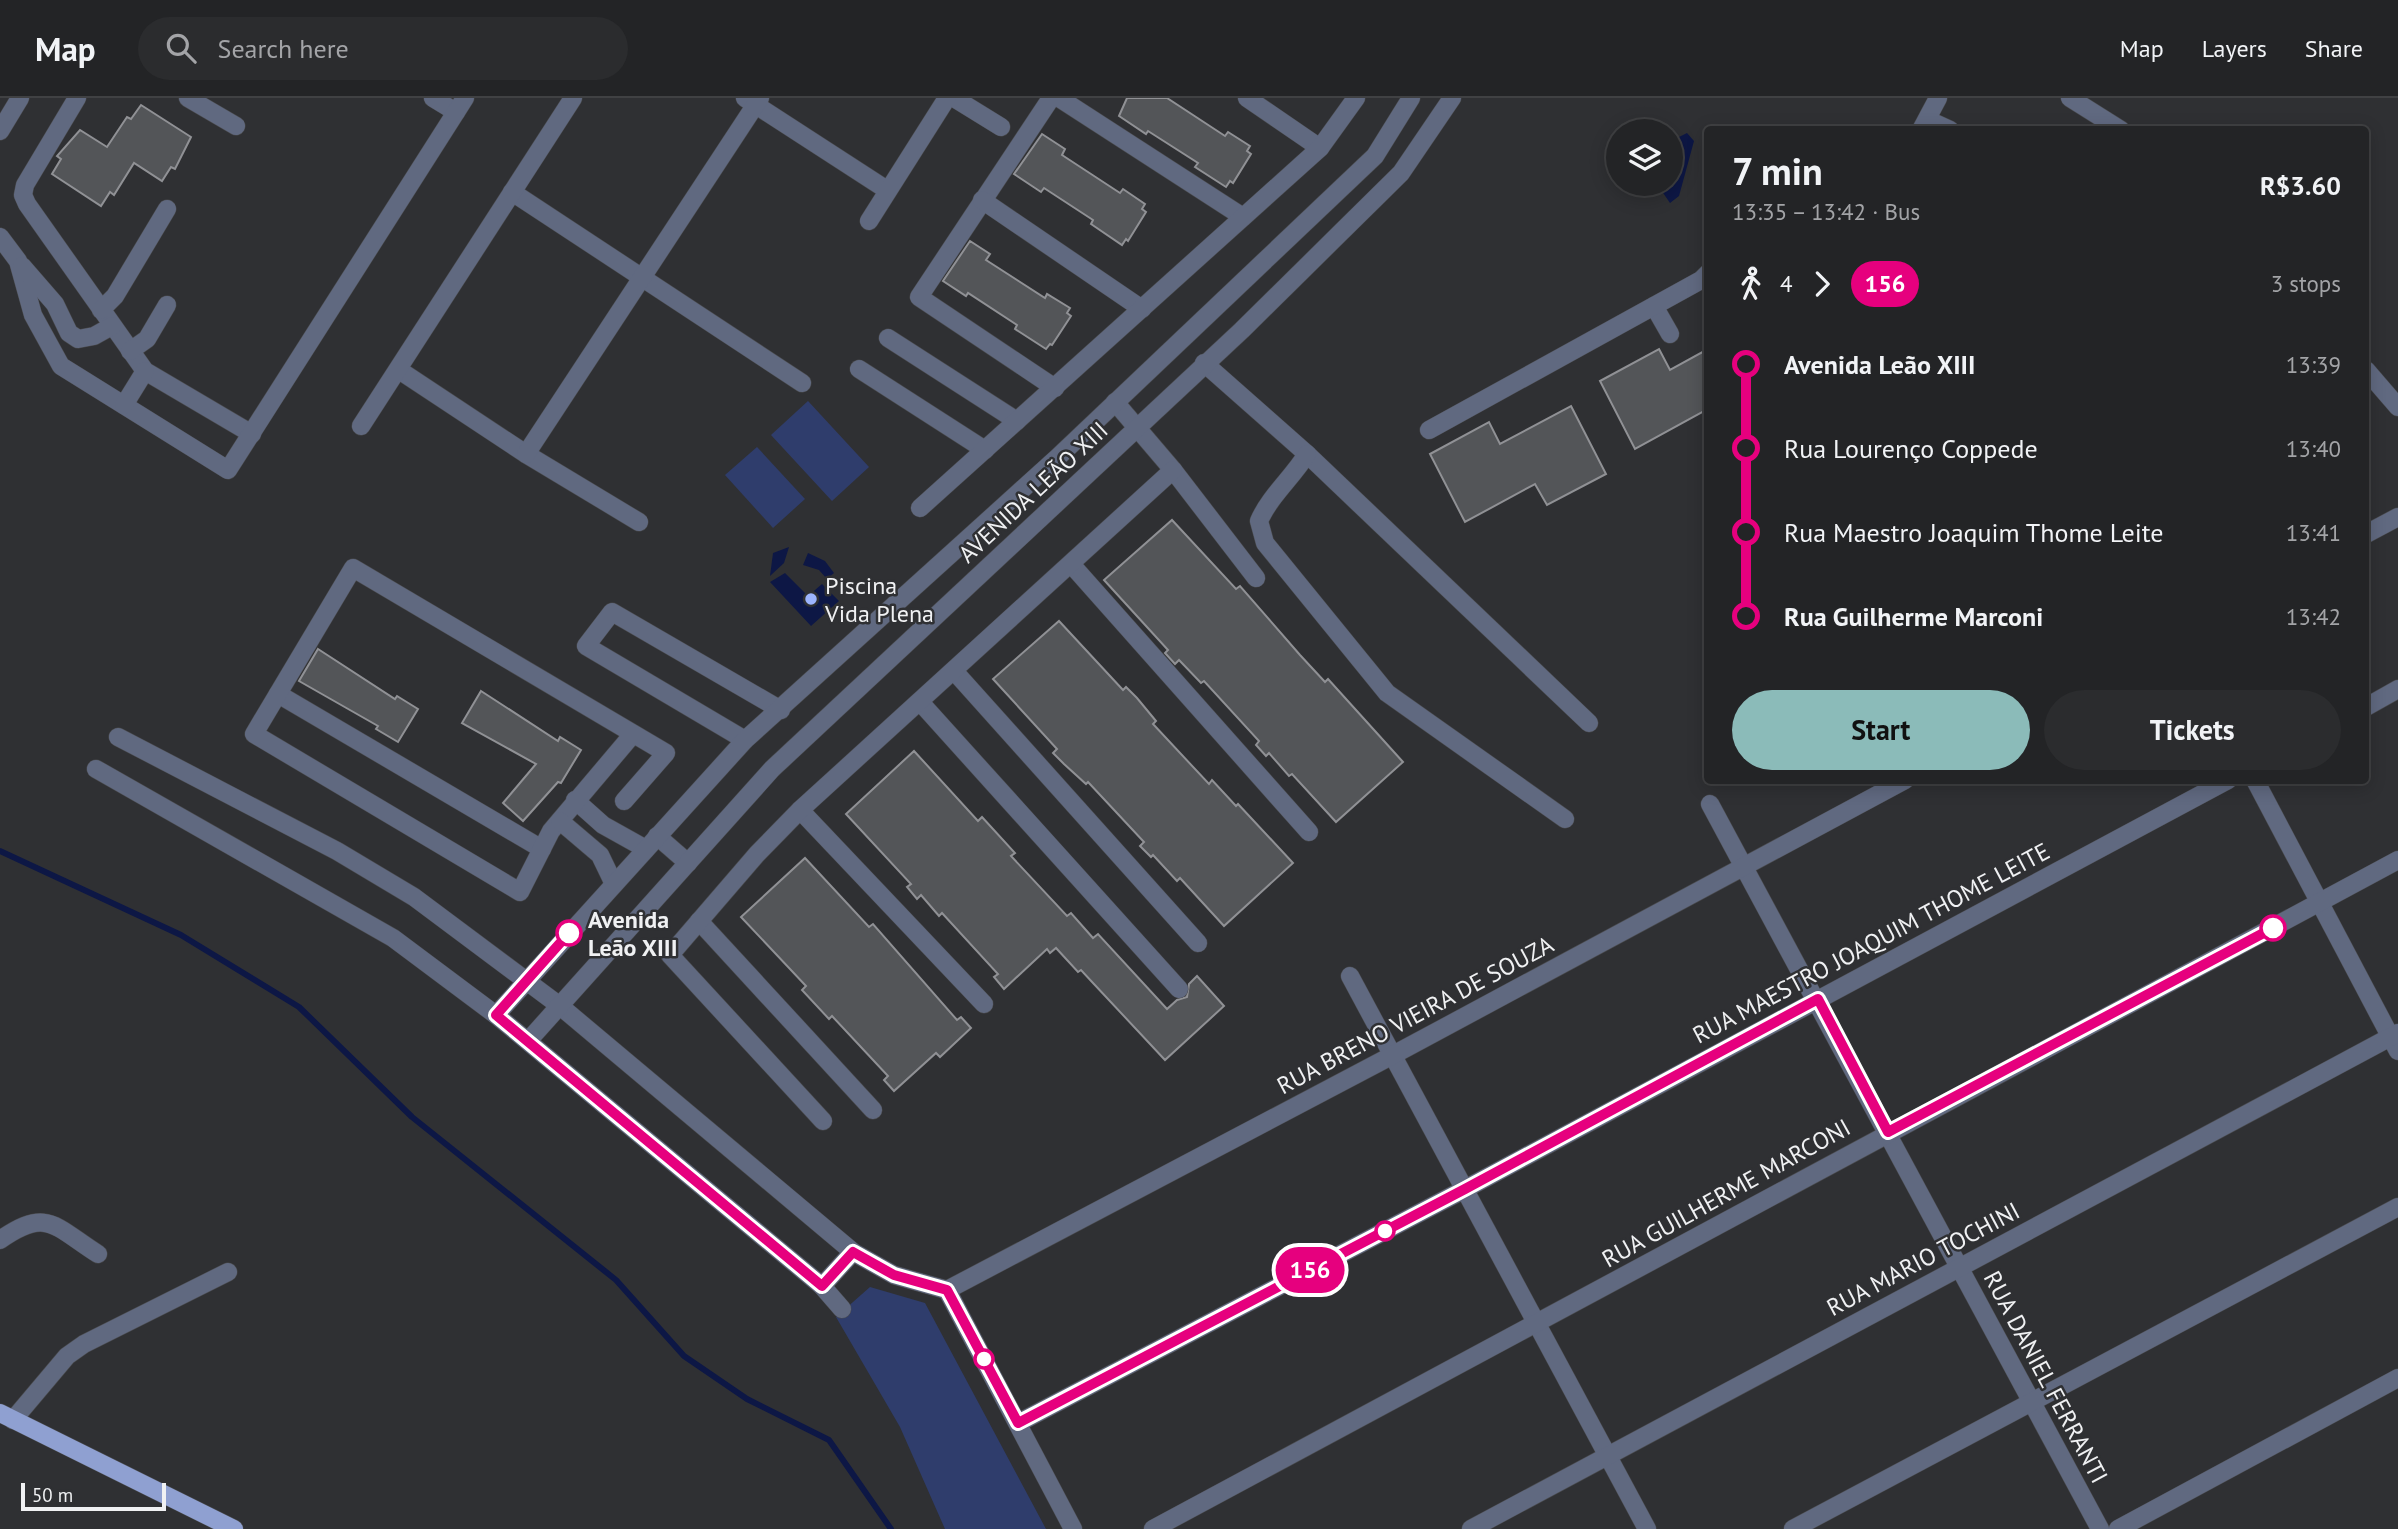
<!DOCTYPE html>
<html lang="en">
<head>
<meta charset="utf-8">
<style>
	:root { --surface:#232426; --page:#2b2c2e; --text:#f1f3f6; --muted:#a3a4a7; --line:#404143; --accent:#8bbbb9 }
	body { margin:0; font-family:"PT Sans",sans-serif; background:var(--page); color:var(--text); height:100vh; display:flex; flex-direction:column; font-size:26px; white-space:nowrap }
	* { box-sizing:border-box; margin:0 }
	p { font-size:23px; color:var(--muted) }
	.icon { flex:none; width:38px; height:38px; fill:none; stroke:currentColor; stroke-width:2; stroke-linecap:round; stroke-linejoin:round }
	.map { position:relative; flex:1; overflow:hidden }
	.panel { position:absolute; left:1704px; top:28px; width:665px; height:658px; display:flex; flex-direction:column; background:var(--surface); border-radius:7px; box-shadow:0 4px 18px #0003,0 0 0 2px var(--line) }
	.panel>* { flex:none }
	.badge { padding:0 14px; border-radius:23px; font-size:24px; line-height:46px }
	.fabs { position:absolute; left:1606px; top:21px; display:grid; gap:14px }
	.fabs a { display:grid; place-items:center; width:77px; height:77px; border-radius:50%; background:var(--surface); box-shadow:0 4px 18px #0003,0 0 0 2px var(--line); font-size:35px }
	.scale { position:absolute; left:21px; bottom:18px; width:145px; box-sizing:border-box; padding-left:7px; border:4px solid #f0f1f3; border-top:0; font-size:19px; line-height:24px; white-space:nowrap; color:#f0f1f3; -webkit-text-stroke:5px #2f3033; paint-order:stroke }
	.map>.badge { position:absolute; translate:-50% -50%; box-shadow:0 0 0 4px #fff }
	.legs { display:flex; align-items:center; gap:10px; height:77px; padding:0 28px; font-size:23px }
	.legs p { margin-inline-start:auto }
	.head { display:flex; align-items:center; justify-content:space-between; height:119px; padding:0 28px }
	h1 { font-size:38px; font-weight:700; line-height:52px }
	.action { display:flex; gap:14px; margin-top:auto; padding:14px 28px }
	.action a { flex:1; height:80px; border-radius:42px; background:var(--accent); color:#111; font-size:28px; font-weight:700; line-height:80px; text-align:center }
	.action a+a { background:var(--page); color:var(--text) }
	ul { padding:0 28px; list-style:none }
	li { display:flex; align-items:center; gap:24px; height:84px; font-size:26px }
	li i { display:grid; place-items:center; width:10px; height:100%; margin:0 9px; background:currentColor }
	li i::after { content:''; width:18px; height:18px; margin:-9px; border:5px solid; border-radius:50%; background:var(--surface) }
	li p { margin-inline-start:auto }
	li:first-child i { background:linear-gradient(#0000 50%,currentColor 0) }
	li:last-child i { background:linear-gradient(currentColor 50%,#0000 0) }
	header { display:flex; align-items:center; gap:42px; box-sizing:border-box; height:98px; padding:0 35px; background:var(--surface); border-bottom:2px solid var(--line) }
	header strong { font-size:33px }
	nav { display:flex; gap:38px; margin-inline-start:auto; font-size:24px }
	.search { width:490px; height:63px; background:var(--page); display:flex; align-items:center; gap:18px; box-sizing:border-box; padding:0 24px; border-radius:38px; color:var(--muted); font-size:26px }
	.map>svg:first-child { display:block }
	.green { fill:#2f3d6c }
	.water { fill:#0d1745 }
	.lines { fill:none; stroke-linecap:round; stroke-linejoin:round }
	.stream { stroke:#0d1745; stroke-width:6 }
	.building { fill:#535558; stroke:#909195; stroke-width:2 }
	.minor-casing { stroke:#4a4b4e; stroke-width:19 }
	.major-casing { stroke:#4a4b4e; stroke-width:19 }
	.minor { stroke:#606980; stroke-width:18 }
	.major { stroke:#8fa0d1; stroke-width:18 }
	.line-1-casing { stroke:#fff; stroke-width:16 }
	.line-1 { stroke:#e6007e; stroke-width:10 }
	.poi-dot { fill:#9cb4fd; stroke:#2f3033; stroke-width:2.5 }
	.stop-1-dot { fill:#fff; stroke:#e6007e; stroke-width:3.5 }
	.labels { text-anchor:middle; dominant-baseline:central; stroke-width:5; stroke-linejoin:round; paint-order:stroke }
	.street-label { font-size:24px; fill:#f0f1f3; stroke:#2f3033 }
	.poi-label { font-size:24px; fill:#f0f1f3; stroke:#2f3033; text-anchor:start }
	.stop-label { font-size:24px; font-weight:bold; fill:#f0f1f3; stroke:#2f3033; text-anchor:start }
</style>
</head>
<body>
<header>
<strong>Map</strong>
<div class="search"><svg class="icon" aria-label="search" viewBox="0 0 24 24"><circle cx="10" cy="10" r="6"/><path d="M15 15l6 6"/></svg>Search here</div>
<nav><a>Map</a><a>Layers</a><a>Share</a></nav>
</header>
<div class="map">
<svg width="2398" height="1431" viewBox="0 0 2398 1431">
	<rect width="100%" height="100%" fill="#2f3033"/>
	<!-- green -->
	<g class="green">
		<polygon points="808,303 869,369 832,403 771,337"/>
		<polygon points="757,349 805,401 773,430 725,377"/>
		<polygon points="870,1189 925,1205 1046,1431 945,1431 900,1329 836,1219"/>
	</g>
	<!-- water -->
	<g class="water">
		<polygon points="1687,35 1694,43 1679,98 1670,105 1657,86 1671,86 1671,43"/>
		<polygon points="789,449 784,465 770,478 773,455"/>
		<polygon points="808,455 825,463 834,475 827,481 819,472 803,467"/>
		<polygon points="785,475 808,498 822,486 839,503 811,528 770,484"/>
	</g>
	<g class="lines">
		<!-- stream -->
		<polyline class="stream" points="0,753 181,837 299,909 412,1019 616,1182 684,1258 747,1301 829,1342 891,1431"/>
	</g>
	<!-- building -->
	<g class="building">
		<polygon points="1127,0 1167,0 1225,38 1228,34 1250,48 1247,53 1251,56 1233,85 1230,83 1226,89 1195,69 1198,65 1148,33 1146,36 1119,18"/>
		<polygon points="141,7 191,39 175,71 171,69 162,83 134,65 114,97 110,94 101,108 52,76 61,61 57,58 80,32 107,49 127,19 131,21"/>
		<polygon points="1042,36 1065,51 1062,57 1120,95 1123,91 1145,106 1142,111 1146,114 1128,143 1126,141 1122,147 1091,126 1093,122 1044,90 1041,94 1014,76"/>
		<polygon points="970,143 990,156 986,162 1045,200 1047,196 1070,210 1067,215 1071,218 1052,247 1050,246 1046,251 1015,231 1017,227 968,195 966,198 943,183"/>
		<polygon points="1659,251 1670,272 1708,251 1708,311 1635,351 1600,283"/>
		<polygon points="1571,308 1606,376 1547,407 1535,386 1465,424 1430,356 1489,324 1500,346"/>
		<polygon points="1172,422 1236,491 1240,488 1300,557 1325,584 1328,581 1403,664 1336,724 1292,676 1289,678 1269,655 1266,658 1256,647 1259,643 1204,583 1201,585 1179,562 1175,566 1165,555 1168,552 1104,482"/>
		<polygon points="1059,523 1123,592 1126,589 1137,600 1156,623 1153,626 1209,686 1212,682 1236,708 1238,706 1293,765 1224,828 1180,780 1177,783 1153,757 1151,759 1140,748 1144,744 1088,684 1086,686 1064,666 1053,655 1057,651 993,581"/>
		<polygon points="318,551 395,601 397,598 418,611 398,644 376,631 378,628 299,583"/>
		<polygon points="481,593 558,643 560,639 581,652 561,685 558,684 523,723 503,705 536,666 462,625"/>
		<polygon points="914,653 978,723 982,719 1015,755 1011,758 1067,818 1071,815 1093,840 1098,836 1167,911 1177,902 1187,899 1189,886 1197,878 1224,908 1165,962 1093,885 1081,872 1078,874 1056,850 1050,855 1047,851 1004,891 994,879 998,876 942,815 939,818 921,797 917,801 907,789 911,786 846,716"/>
		<polygon points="805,760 869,829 873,826 957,922 961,919 971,930 940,959 936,955 894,993 884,982 888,978 832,918 829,921 802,892 806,888 741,819"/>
	</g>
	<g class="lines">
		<defs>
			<g id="minor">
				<polyline points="77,0 25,87 23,97 27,106 145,273 252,336"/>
				<polyline points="188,0 236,28"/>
				<polyline points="433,0 456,14"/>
				<polyline points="745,0 887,92"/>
				<polyline points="954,0 1001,29"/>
				<polyline points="1051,0 919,199 1055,290"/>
				<polyline points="1059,0 1243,119"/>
				<polyline points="1247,0 1320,50"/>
				<polyline points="2070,0 2121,32"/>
				<polyline points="1928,22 1950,32"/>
				<polyline points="1921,32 1938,0"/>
				<polyline points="0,33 20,0"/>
				<polyline points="512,94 802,285"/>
				<polyline points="982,102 1142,211"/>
				<polyline points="869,123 947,0"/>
				<polyline points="0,139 18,163 33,217 61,268 228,372 465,0"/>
				<polyline points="22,168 55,206 69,235 78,241 94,238 112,228"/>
				<polyline points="1654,208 1670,236"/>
				<polyline points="101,212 115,198 167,111"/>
				<polyline points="888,240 1017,323"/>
				<polyline points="130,253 147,241 167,207"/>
				<polyline points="1204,265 1307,356 1589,625"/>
				<polyline points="859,271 985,352"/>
				<polyline points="399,272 526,356 639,424"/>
				<polyline points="2366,272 2398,309"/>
				<polyline points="1115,304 1173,372 1256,480"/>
				<polyline points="124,307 145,273"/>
				<polyline points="361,328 573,0"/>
				<polyline points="1429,332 1701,182 1708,175"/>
				<polyline points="526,356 760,0"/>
				<path d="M1307 356C1292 380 1270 398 1259 423L1265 445 1387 595 1565 721"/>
				<polyline points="920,410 1320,50 1356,0"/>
				<polyline points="2366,436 2398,419"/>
				<polyline points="1071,466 1309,734"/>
				<polyline points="955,574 1198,845"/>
				<polyline points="278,596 542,751"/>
				<polyline points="921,605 1179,891"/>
				<polyline points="2366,609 2398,591"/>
				<polyline points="118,639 337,753 414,799 560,908 853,1154 894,1177 947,1192"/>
				<polyline points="745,642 586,548 612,514 781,612"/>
				<polyline points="96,671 393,840 496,917 822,1188 842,1211"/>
				<polyline points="2255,682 2398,953"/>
				<polyline points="575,702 603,727 646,751"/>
				<polyline points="624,703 666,655 353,470 254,636 520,794 551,733 633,636"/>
				<polyline points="1710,706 2100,1431"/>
				<polyline points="800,712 984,906"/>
				<polyline points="560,723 600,757 614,786"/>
				<polyline points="657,738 688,765"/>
				<polyline points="699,823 873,1012"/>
				<polyline points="1350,878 1647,1431"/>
				<polyline points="496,917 745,642 1058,359 1375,58 1411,0"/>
				<polyline points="528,943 772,671 1242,232 1401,75 1452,0"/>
				<polyline points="823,1023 670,857 757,756 800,712 1173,372"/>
				<path d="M0 1142C47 1109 54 1128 98 1156"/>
				<polyline points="822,1188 853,1154"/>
				<polyline points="947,1192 1393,957 1905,682"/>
				<polyline points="947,1192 1073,1431"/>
				<polyline points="13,1322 67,1258 84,1246 228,1174"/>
				<polyline points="1018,1325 1465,1091 2228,682"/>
				<polyline points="1153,1431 2398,762"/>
				<polyline points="1471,1431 2398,935"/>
				<polyline points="1793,1431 2398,1109"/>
				<polyline points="2118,1431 2398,1280"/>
			</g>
			<polyline id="major" points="0,1315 234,1431"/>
		</defs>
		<!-- minor casing -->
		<use href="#minor" class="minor-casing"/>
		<!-- major casing -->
		<use href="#major" class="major-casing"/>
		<!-- minor -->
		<use href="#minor" class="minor"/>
		<!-- major -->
		<use href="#major" class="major"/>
	</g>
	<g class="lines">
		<defs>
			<polyline id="line-1" points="569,835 496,917 822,1188 853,1154 894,1177 947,1192 1018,1325 1465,1091 1818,901 1888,1034 2273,830"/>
		</defs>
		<!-- line-1 casing -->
		<use href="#line-1" class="line-1-casing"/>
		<!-- line-1 -->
		<use href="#line-1" class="line-1"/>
	</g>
	<!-- markers -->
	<circle class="poi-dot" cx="811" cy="501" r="7"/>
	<g class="stop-1-dot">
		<circle cx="2273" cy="830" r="12"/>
		<circle cx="569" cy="835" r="12"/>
		<circle cx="1385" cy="1133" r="9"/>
		<circle cx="984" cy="1261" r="9"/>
	</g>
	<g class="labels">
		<!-- street labels -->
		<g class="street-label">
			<text transform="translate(1033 394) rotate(-43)">AVENIDA LEÃO XIII</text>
			<text transform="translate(1871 845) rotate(-28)">RUA MAESTRO JOAQUIM THOME LEITE</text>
			<text transform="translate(1415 917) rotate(-28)">RUA BRENO VIEIRA DE SOUZA</text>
			<text transform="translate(1726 1095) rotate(-29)">RUA GUILHERME MARCONI</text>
			<text transform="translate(1923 1161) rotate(-28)">RUA MARIO TOCHINI</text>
			<text transform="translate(2046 1279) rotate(62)">RUA DANIEL FERRANTI</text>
		</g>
		<!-- poi labels -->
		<g class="poi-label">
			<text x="825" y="487">Piscina<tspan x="825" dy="28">Vida Plena</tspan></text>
		</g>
		<!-- stop labels -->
		<g class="stop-label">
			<text x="588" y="821">Avenida<tspan x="588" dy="28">Leão XIII</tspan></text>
		</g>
	</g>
</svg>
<div class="fabs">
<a><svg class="icon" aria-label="layers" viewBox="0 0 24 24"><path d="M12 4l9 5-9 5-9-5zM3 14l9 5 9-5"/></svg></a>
</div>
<div class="scale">50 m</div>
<b class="badge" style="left:1310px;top:1172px;background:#e6007e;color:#fff">156</b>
<section class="panel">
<div class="head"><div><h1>7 min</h1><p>13:35 – 13:42 · Bus</p></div><b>R$3.60</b></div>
<div class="legs"><svg class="icon" aria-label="walk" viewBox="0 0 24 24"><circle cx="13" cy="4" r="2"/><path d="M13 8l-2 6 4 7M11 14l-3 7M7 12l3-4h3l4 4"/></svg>4<svg class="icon" aria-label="forward" viewBox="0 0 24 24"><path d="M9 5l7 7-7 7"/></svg><b class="badge" style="background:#e6007e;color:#fff">156</b><p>3 stops</p></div>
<ul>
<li><i style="color:#e6007e"></i><b>Avenida Leão XIII</b><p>13:39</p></li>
<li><i style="color:#e6007e"></i><span>Rua Lourenço Coppede</span><p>13:40</p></li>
<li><i style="color:#e6007e"></i><span>Rua Maestro Joaquim Thome Leite</span><p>13:41</p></li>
<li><i style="color:#e6007e"></i><b>Rua Guilherme Marconi</b><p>13:42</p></li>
</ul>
<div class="action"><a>Start</a><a>Tickets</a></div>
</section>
</div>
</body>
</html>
